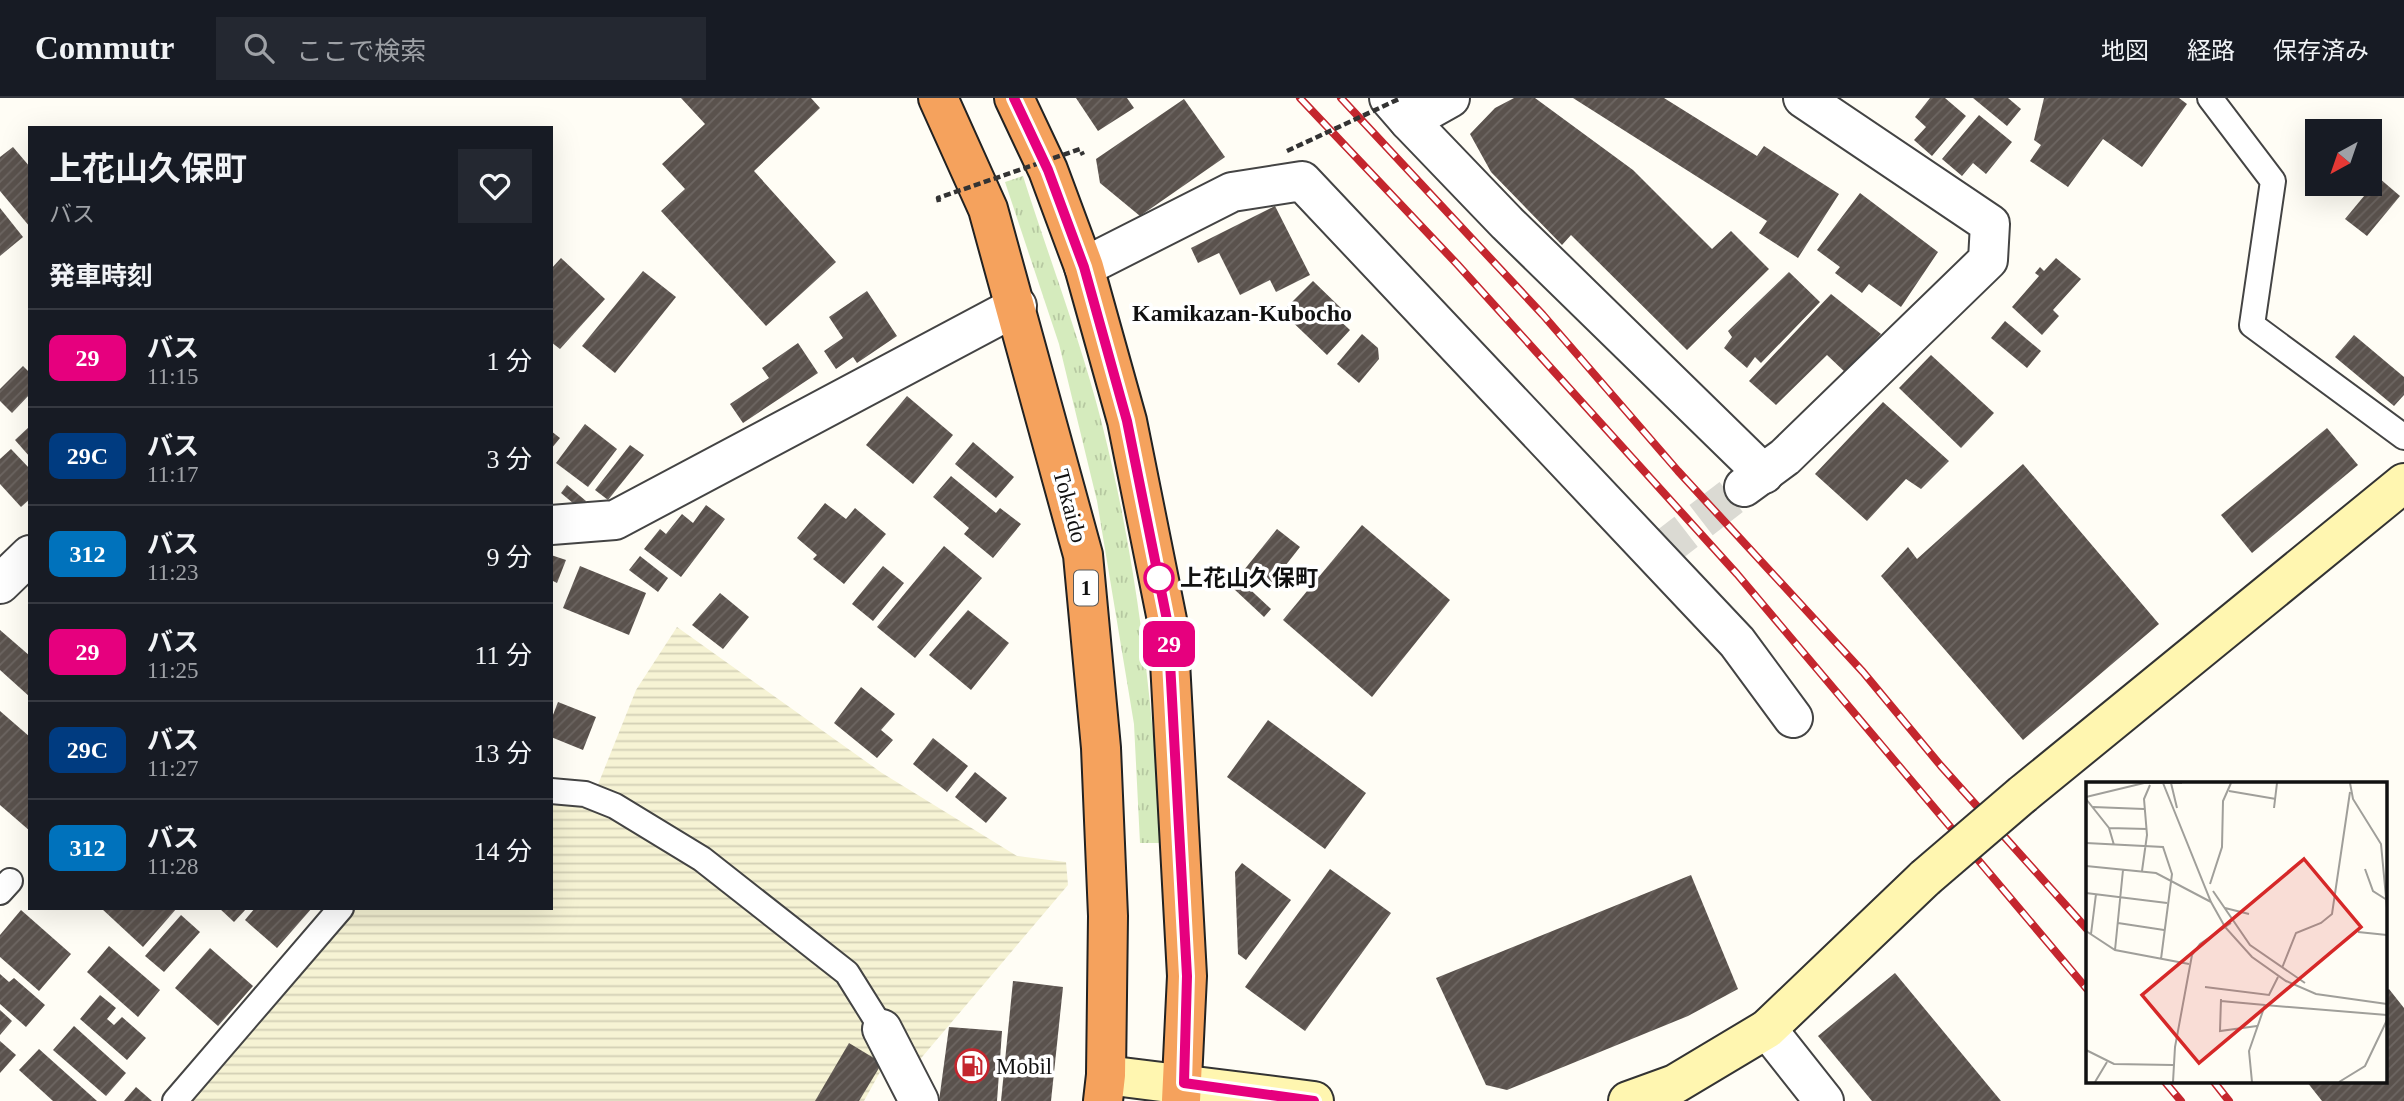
<!DOCTYPE html>
<html lang="ja">
<head>
<meta charset="utf-8">
<style>
	:root { --surface:#171b24; --page:#242831; --text:#f1f3f6; --muted:#9ea1a6; --line:#363941 }
	body { margin:0; font-family:"Times New Roman","Noto Sans JP",serif; background:var(--page); color:var(--text); height:100vh; display:flex; flex-direction:column; font-size:26px; white-space:nowrap }
	* { box-sizing:border-box; margin:0 }
	p { font-size:23px; color:var(--muted) }
	.icon { flex:none; width:38px; height:38px; fill:none; stroke:currentColor; stroke-width:2; stroke-linecap:round; stroke-linejoin:round }
	.map { position:relative; flex:1; overflow:hidden }
	.drawer { position:absolute; left:28px; top:28px; width:525px; height:784px; display:flex; flex-direction:column; background:var(--surface); border-radius:0px; box-shadow:0 7px 28px #0002 }
	.drawer>* { flex:none }
	.badge { padding:0 14px; border-radius:10px; font-size:24px; line-height:46px }
	.needle { width:46px; rotate:220deg }
	.fabs { position:absolute; left:2305px; top:21px; display:grid; gap:14px }
	.fabs a { display:grid; place-items:center; width:77px; height:77px; border-radius:0px; background:var(--surface); box-shadow:0 7px 28px #0002; font-size:35px }
	.map>.badge { position:absolute; translate:-50% -50%; box-shadow:0 0 0 4px #fff }
	h2 { padding:0 21px; font-size:26px; line-height:63px }
	.round { display:grid; place-items:center; flex:none; width:74px; height:74px; border-radius:0px; background:var(--page) }
	.overview { display:flex; align-items:center; justify-content:space-between; height:119px; padding:0 21px }
	h1 { font-size:33px; font-weight:700; line-height:52px }
	ul { padding:0; list-style:none }
	li { display:flex; align-items:center; gap:21px; height:98px; padding:0 21px; border-top:2px solid var(--line) }
	li div { flex:1 }
	li b { display:block; font-size:26px }
	li em { font-style:normal }
	li .badge { min-width:77px; font-weight:700; text-align:center }
	header { display:flex; align-items:center; gap:42px; box-sizing:border-box; height:98px; padding:0 35px; background:var(--surface); border-bottom:2px solid var(--line) }
	header strong { font-size:33px }
	nav { display:flex; gap:38px; margin-inline-start:auto; font-size:24px }
	.search { width:490px; height:63px; background:var(--page); display:flex; align-items:center; gap:18px; box-sizing:border-box; padding:0 24px; border-radius:0px; color:var(--muted); font-size:26px }
	.map>svg:first-child { display:block }
	.farmland { fill:url(#farmland-rules) }
	.grass { fill:url(#grass-tufts) }
	.building { fill:url(#building-hatch) }
	.lines { fill:none; stroke-linecap:round; stroke-linejoin:round }
	.street-tunnel { stroke:#dbdad3; stroke-width:38; stroke-dasharray:38 19; stroke-linecap:butt }
	.lane-casing { stroke:#444; stroke-width:28 }
	.street-casing { stroke:#444; stroke-width:42 }
	.secondary-casing { stroke:#333; stroke-width:42 }
	.highway-casing { stroke:#222; stroke-width:42 }
	.lane { stroke:#fff; stroke-width:24 }
	.street { stroke:#fff; stroke-width:38 }
	.secondary { stroke:#fff6b0; stroke-width:38 }
	.highway { stroke:#f5a25d; stroke-width:38 }
	.rail-casing { stroke:#c4262e; stroke-width:8 }
	.rail { stroke:#fff; stroke-width:5; stroke-dasharray:16; stroke-linecap:butt }
	.secondary-bridge-casing { stroke:#333; stroke-width:42; stroke-linecap:butt }
	.path-bridge { stroke:#333; stroke-width:4.5; stroke-dasharray:7 3.5; stroke-linecap:butt }
	.secondary-bridge { stroke:#fff6b0; stroke-width:38 }
	.line-casing { stroke:#fff; stroke-width:16 }
	.line { stroke:#e6007e; stroke-width:10 }
	.stop-dot { fill:#fff; stroke:#e6007e; stroke-width:3.5 }
	.labels { text-anchor:middle; dominant-baseline:central; stroke-width:7; stroke-linejoin:round; paint-order:stroke }
	.shield { fill:#fff; stroke:#585858; stroke-width:2 }
	.shield-label { font-size:21px; font-weight:bold; fill:#111 }
	.street-label { font-size:23px; fill:#111; stroke:#fff }
	.stop-label { font-size:23px; font-weight:bold; fill:#111; stroke:#fff; text-anchor:start }
	.poi-label { font-size:23px; fill:#111; stroke:#fff; text-anchor:start }
	.neighbourhood-label { font-size:24px; font-weight:bold; fill:#111; stroke:#fff }
	.inset-road { fill:none; stroke:#a09f9a; stroke-width:2 }
	.view { fill:#d62828; fill-opacity:0.15; stroke:#d62828; stroke-width:3.5 }
	.inset-edge { fill:none; stroke:#111; stroke-width:3.5 }
</style>
</head>
<body>
<header>
<strong>Commutr</strong>
<div class="search"><svg class="icon" aria-label="search" viewBox="0 0 24 24"><circle cx="10" cy="10" r="6"/><path d="M15 15l6 6"/></svg>ここで検索</div>
<nav><a>地図</a><a>経路</a><a>保存済み</a></nav>
</header>
<div class="map">
<svg width="2404" height="1003" viewBox="0 0 2404 1003">
	<defs>
		<pattern id="farmland-rules" width="6" height="5" patternUnits="userSpaceOnUse" patternTransform="scale(1.75)"><rect width="6" height="5" fill="#f6f3d4"/><path d="M0 2.5h6" fill="none" stroke="#d2cfb5"/></pattern>
		<pattern id="grass-tufts" width="24" height="20" patternUnits="userSpaceOnUse" patternTransform="scale(1.75)"><rect width="24" height="20" fill="#d5ebbd"/><path d="M3 7l-1-3M5 7V3M7 7l1-3M15 17l-1-3M17 17v-4M19 17l1-3" fill="none" stroke="#b6c8a1"/></pattern>
		<pattern id="building-hatch" width="6" height="6" patternUnits="userSpaceOnUse" patternTransform="scale(1.75)"><rect width="6" height="6" fill="#5a524d"/><path d="M-1 1l2-2M0 6l6-6M5 7l2-2" fill="none" stroke="#6d6662"/></pattern>
	</defs>
	<rect width="100%" height="100%" fill="#fffdf5"/>
	<!-- farmland -->
	<polygon class="farmland" points="677,529 882,675 1017,758 1066,764 1068,787 917,965 901,936 864,1003 188,1003 356,810 551,810 551,701 591,704 636,592"/>
	<!-- grass -->
	<path class="grass" d="M1023 78C1049 160 1081 243 1102 326 1137 463 1153 604 1161 745H1140L1134 626 1097 403 1059 246 1005 84Z"/>
	<!-- building -->
	<g class="building">
		<polygon points="681,0 811,0 820,10 754,73 836,164 766,228 661,113 685,91 662,66 705,26"/>
		<polygon points="1076,0 1127,0 1134,10 1098,33"/>
		<polygon points="1514,0 1535,0 1633,72 1712,151 1731,133 1769,171 1687,252 1571,137 1562,147 1491,74 1470,36 1495,10"/>
		<polygon points="1573,0 1664,0 1757,58 1764,48 1839,96 1798,160 1759,135 1767,123"/>
		<polygon points="1930,0 1945,0 1966,18 1932,58 1914,42 1926,29 1915,19"/>
		<polygon points="1973,0 2008,0 2021,11 2007,28"/>
		<polygon points="2044,0 2179,0 2187,6 2142,69 2103,41 2068,89 2030,63 2041,47 2034,42"/>
		<polygon points="1184,1 1225,59 1140,118 1100,85 1096,61"/>
		<polygon points="1979,17 2012,44 1986,76 1973,65 1962,78 1942,61"/>
		<polygon points="13,49 30,69 30,129 0,93 0,59"/>
		<polygon points="2379,80 2400,98 2367,138 2345,121"/>
		<polygon points="1860,95 1938,154 1901,209 1869,186 1862,195 1835,175 1840,169 1817,152"/>
		<polygon points="1275,108 1310,177 1276,194 1270,182 1240,197 1219,155 1198,165 1191,150"/>
		<polygon points="0,110 23,139 0,158"/>
		<polygon points="561,160 605,201 560,251 551,244 551,171"/>
		<polygon points="2056,160 2081,181 2053,212 2059,218 2042,237 2012,209 2039,178 2035,175 2040,169 2044,173"/>
		<polygon points="643,173 676,199 615,275 582,248"/>
		<polygon points="1789,174 1820,204 1761,265 1755,259 1747,270 1724,250 1732,239 1728,233"/>
		<polygon points="1313,183 1343,212 1336,219 1350,232 1327,257 1282,214"/>
		<polygon points="867,193 897,238 857,265 853,259 836,271 824,253 843,240 829,219"/>
		<polygon points="1831,196 1881,236 1846,275 1827,257 1776,307 1749,283"/>
		<polygon points="2005,223 2041,253 2027,270 1991,240"/>
		<polygon points="1362,236 1378,250 1379,261 1359,285 1337,266"/>
		<polygon points="2354,237 2404,279 2404,297 2394,308 2335,259"/>
		<polygon points="798,245 818,275 743,325 730,306 769,280 762,270"/>
		<polygon points="1931,257 1994,315 1961,350 1899,290"/>
		<polygon points="23,268 30,275 30,296 12,315 0,303 0,291"/>
		<polygon points="907,298 953,337 913,386 866,347"/>
		<polygon points="1883,304 1949,363 1921,391 1906,381 1867,423 1815,376"/>
		<polygon points="585,326 617,351 588,389 556,365"/>
		<polygon points="30,328 30,359 15,342"/>
		<polygon points="2327,330 2358,367 2252,455 2221,417"/>
		<polygon points="551,333 560,340 551,351"/>
		<polygon points="973,344 1014,379 996,400 955,366"/>
		<polygon points="630,347 644,357 608,402 595,392"/>
		<polygon points="11,351 30,371 30,401 21,409 0,386 0,361"/>
		<polygon points="2023,366 2159,526 2023,642 1881,478 1908,449 1917,461"/>
		<polygon points="951,378 996,415 1000,410 1021,426 993,460 964,436 969,430 933,399"/>
		<polygon points="567,387 586,403 580,411 561,395"/>
		<polygon points="825,405 846,421 855,410 886,436 844,486 813,461 817,457 797,440"/>
		<polygon points="706,407 725,421 681,479 644,451 660,431 666,436 682,416 693,425"/>
		<polygon points="1362,427 1450,502 1372,599 1283,522"/>
		<polygon points="1277,431 1300,449 1267,491 1244,472"/>
		<polygon points="944,448 982,480 915,560 877,529"/>
		<polygon points="551,457 566,462 557,485 551,482"/>
		<polygon points="640,458 668,480 658,494 629,472"/>
		<polygon points="580,468 646,495 629,537 563,510"/>
		<polygon points="883,468 904,485 873,523 852,506"/>
		<polygon points="1226,469 1271,511 1264,519 1219,477"/>
		<polygon points="720,495 749,519 723,551 692,527"/>
		<polygon points="968,512 1009,545 971,592 929,557"/>
		<polygon points="0,532 30,558 30,599 0,572"/>
		<polygon points="861,589 895,616 881,632 893,642 877,660 834,625"/>
		<polygon points="558,604 596,619 583,652 551,639 551,622"/>
		<polygon points="0,613 30,639 30,733 0,707"/>
		<polygon points="1268,622 1366,695 1325,751 1227,679"/>
		<polygon points="933,640 968,668 947,694 913,666"/>
		<polygon points="975,674 1007,700 986,725 955,699"/>
		<polygon points="1242,765 1291,802 1246,862 1238,856 1235,774"/>
		<polygon points="1330,771 1391,815 1305,933 1245,889"/>
		<polygon points="1691,777 1738,891 1688,918 1507,992 1486,987 1436,880"/>
		<polygon points="101,810 177,810 143,849"/>
		<polygon points="219,810 247,810 234,824"/>
		<polygon points="255,810 312,810 277,850 245,822"/>
		<polygon points="21,812 71,856 39,893 0,859 0,837"/>
		<polygon points="181,817 200,834 164,874 145,858"/>
		<polygon points="109,848 160,892 138,919 87,874"/>
		<polygon points="210,850 253,888 218,928 175,890"/>
		<polygon points="1895,875 2001,1003 1872,1003 1818,938"/>
		<polygon points="0,876 9,884 14,880 45,907 26,929 0,906"/>
		<polygon points="1013,883 1063,889 1051,1003 1001,1003"/>
		<polygon points="2389,891 2404,910 2404,1003 2322,1003 2307,984 2385,984 2385,894"/>
		<polygon points="100,897 116,910 107,921 114,927 122,919 146,940 127,962 80,921"/>
		<polygon points="0,912 12,923 0,937"/>
		<polygon points="74,928 126,975 106,998 53,952"/>
		<polygon points="949,929 1002,933 997,1003 939,1003"/>
		<polygon points="0,943 16,957 0,975"/>
		<polygon points="849,945 882,965 859,1003 815,1003"/>
		<polygon points="39,951 97,1003 53,1003 19,972"/>
		<polygon points="136,989 152,1003 124,1003"/>
	</g>
	<g class="lines">
		<!-- street-tunnel -->
		<polyline class="street-tunnel" points="1656,457 1744,389"/>
		<defs>
			<g id="lane">
				<polyline points="2210,0 2273,83 2252,227 2404,339"/>
				<polyline points="551,693 585,696 615,708 702,761 847,875 882,931"/>
				<polyline points="0,794 10,783"/>
				<polyline points="175,1003 341,810"/>
			</g>
			<g id="street">
				<polyline points="1389,0 1409,23 1450,0"/>
				<polyline points="1409,23 1507,125 1764,376"/>
				<polyline points="1084,169 1232,94 1302,83 1737,544 1793,620"/>
				<polyline points="1744,389 1785,359 1988,162 1990,126 1803,0"/>
				<polyline points="551,427 615,422 1017,208"/>
				<polyline points="0,486 30,457"/>
				<polyline points="882,931 919,1003"/>
				<polyline points="1767,931 1824,1003"/>
			</g>
			<g id="secondary">
				<polyline points="2023,696 2404,385"/>
				<polyline points="1106,977 1314,1003"/>
				<polyline points="1628,1003 1675,986 1767,931 1925,780"/>
			</g>
			<g id="highway">
				<polyline points="938,0 988,111 1083,457 1101,650 1108,818 1106,977 1103,1003"/>
				<polyline points="1014,0 1048,72 1084,169 1127,323 1168,527 1187,878 1181,1003"/>
			</g>
		</defs>
		<!-- lane casing -->
		<use href="#lane" class="lane-casing"/>
		<!-- street casing -->
		<use href="#street" class="street-casing"/>
		<!-- secondary casing -->
		<use href="#secondary" class="secondary-casing"/>
		<!-- highway casing -->
		<use href="#highway" class="highway-casing"/>
		<!-- lane -->
		<use href="#lane" class="lane"/>
		<!-- street -->
		<use href="#street" class="street"/>
		<!-- secondary -->
		<use href="#secondary" class="secondary"/>
		<!-- highway -->
		<use href="#highway" class="highway"/>
		<defs>
			<g id="rail">
				<polyline points="1300,0 1457,166 1737,476 2087,891"/>
				<polyline points="1341,0 1543,217 1678,373 1863,574 1941,668 2087,831"/>
				<polyline points="2165,984 2181,1003"/>
				<polyline points="2214,984 2229,1003"/>
			</g>
		</defs>
		<!-- rail casing -->
		<use href="#rail" class="rail-casing"/>
		<!-- rail -->
		<use href="#rail" class="rail"/>
		<defs>
			<polyline id="secondary-bridge" points="1925,780 2023,696"/>
		</defs>
		<!-- secondary-bridge casing -->
		<use href="#secondary-bridge" class="secondary-bridge-casing"/>
		<!-- path-bridge -->
		<g class="path-bridge">
			<polyline points="1287,53 1401,0"/>
			<polyline points="939,104 938,100 1080,51 1083,57"/>
		</g>
		<!-- secondary-bridge -->
		<use href="#secondary-bridge" class="secondary-bridge"/>
	</g>
	<g class="lines">
		<defs>
			<polyline id="line" points="1014,0 1048,72 1084,169 1127,323 1168,527 1187,878 1184,985 1314,1003"/>
		</defs>
		<!-- line casing -->
		<use href="#line" class="line-casing"/>
		<!-- line -->
		<use href="#line" class="line"/>
	</g>
	<!-- icons -->
	<defs>
		<symbol id="fuel-ring" viewBox="-11 -11 22 22"><circle r="9.5" fill="#fff" stroke="#c4262e" stroke-width="1.5"/><path d="M-5.5-6h7V0h2V4h1.3V-2.5L3-4.5l.8-.8L6-3V5H2.5V1h-1V6h-7ZM-4.2-4.7v3.2H.2V-4.7Z" fill="#c4262e"/></symbol>
	</defs>
	<g fill-rule="evenodd">
		<use href="#fuel-ring" x="953" y="949" width="38" height="38"/>
	</g>
	<!-- markers -->
	<circle class="stop-dot" cx="1159" cy="480" r="14"/>
	<g class="labels">
		<!-- shield labels -->
		<rect class="shield" x="1074" y="472.5" width="24" height="35" rx="5"/>
		<g class="shield-label">
			<text x="1086" y="490">1</text>
		</g>
		<!-- street labels -->
		<g class="street-label">
			<text transform="translate(1070 408) rotate(75)">Tokaido</text>
		</g>
		<!-- stop labels -->
		<g class="stop-label">
			<text x="1180" y="480">上花山久保町</text>
		</g>
		<!-- poi labels -->
		<g class="poi-label">
			<text x="996" y="968">Mobil</text>
		</g>
		<!-- neighbourhood labels -->
		<g class="neighbourhood-label">
			<text x="1242" y="215">Kamikazan-Kubocho</text>
		</g>
	</g>
	<!-- overview -->
	<g transform="translate(2086 684)">
		<rect width="301" height="301" fill="#fffdf5"/>
		<path class="inset-road" d="M77 1 125 120 139 145 166 175 200 199 230 212 301 222M85 1 91 26M264 1 267 17 295 62 301 126M143 9 190 17M0 15 58 1H96M0 17 23 46 28 63M7 25 58 27M188 26 191 1M23 46 61 47M0 61 77 65 86 92 75 177M0 84 70 91 125 120M279 87 287 109 301 118M56 89 61 53 58 17 64 3M124 102 136 65 137 19 145 1M127 109 164 163 219 201M0 111 81 121M139 126 163 132M32 141 78 148M0 149 29 168 103 182M272 150 301 153M5 152 10 112M29 168 37 88M196 186 210 151 235 141 246 132 264 10M119 205 183 213 192 195M135 217 134 249 171 244M135 219 179 223M0 268 28 282 87 283M9 300 21 280M87 300 89 265 106 173 114 162 145 141M166 300 163 269 179 223 301 233M253 300 279 284 301 238"/>
		<path class="view" d="M218 77 275 145 113 281 56 213Z"/>
		<rect width="301" height="301" class="inset-edge"/>
	</g>
</svg>
<div class="fabs">
<a><svg class="needle" viewBox="-14 -14 28 28"><path d="M0-13l5 13h-10z" fill="#e53935"/><path d="M0 13l5-13h-10z" fill="#9ea1a6"/></svg></a>
</div>
<b class="badge" style="left:1169px;top:546px;background:#e6007e;color:#fff">29</b>
<section class="drawer">
<div class="overview"><div><h1>上花山久保町</h1><p>バス</p></div><a class="round"><svg class="icon" aria-label="heart" viewBox="0 0 24 24"><path d="M12 20l-8-8c-3-5 5-10 8-4 3-6 11-1 8 4z"/></svg></a></div>
<h2>発車時刻</h2>
<ul>
<li><span class="badge" style="background:#e6007e;color:#fff">29</span><div><b>バス</b><p>11:15</p></div><em>1 分</em></li>
<li><span class="badge" style="background:#003b80;color:#fff">29C</span><div><b>バス</b><p>11:17</p></div><em>3 分</em></li>
<li><span class="badge" style="background:#0072bc;color:#fff">312</span><div><b>バス</b><p>11:23</p></div><em>9 分</em></li>
<li><span class="badge" style="background:#e6007e;color:#fff">29</span><div><b>バス</b><p>11:25</p></div><em>11 分</em></li>
<li><span class="badge" style="background:#003b80;color:#fff">29C</span><div><b>バス</b><p>11:27</p></div><em>13 分</em></li>
<li><span class="badge" style="background:#0072bc;color:#fff">312</span><div><b>バス</b><p>11:28</p></div><em>14 分</em></li>
</ul>
</section>
</div>
</body>
</html>
